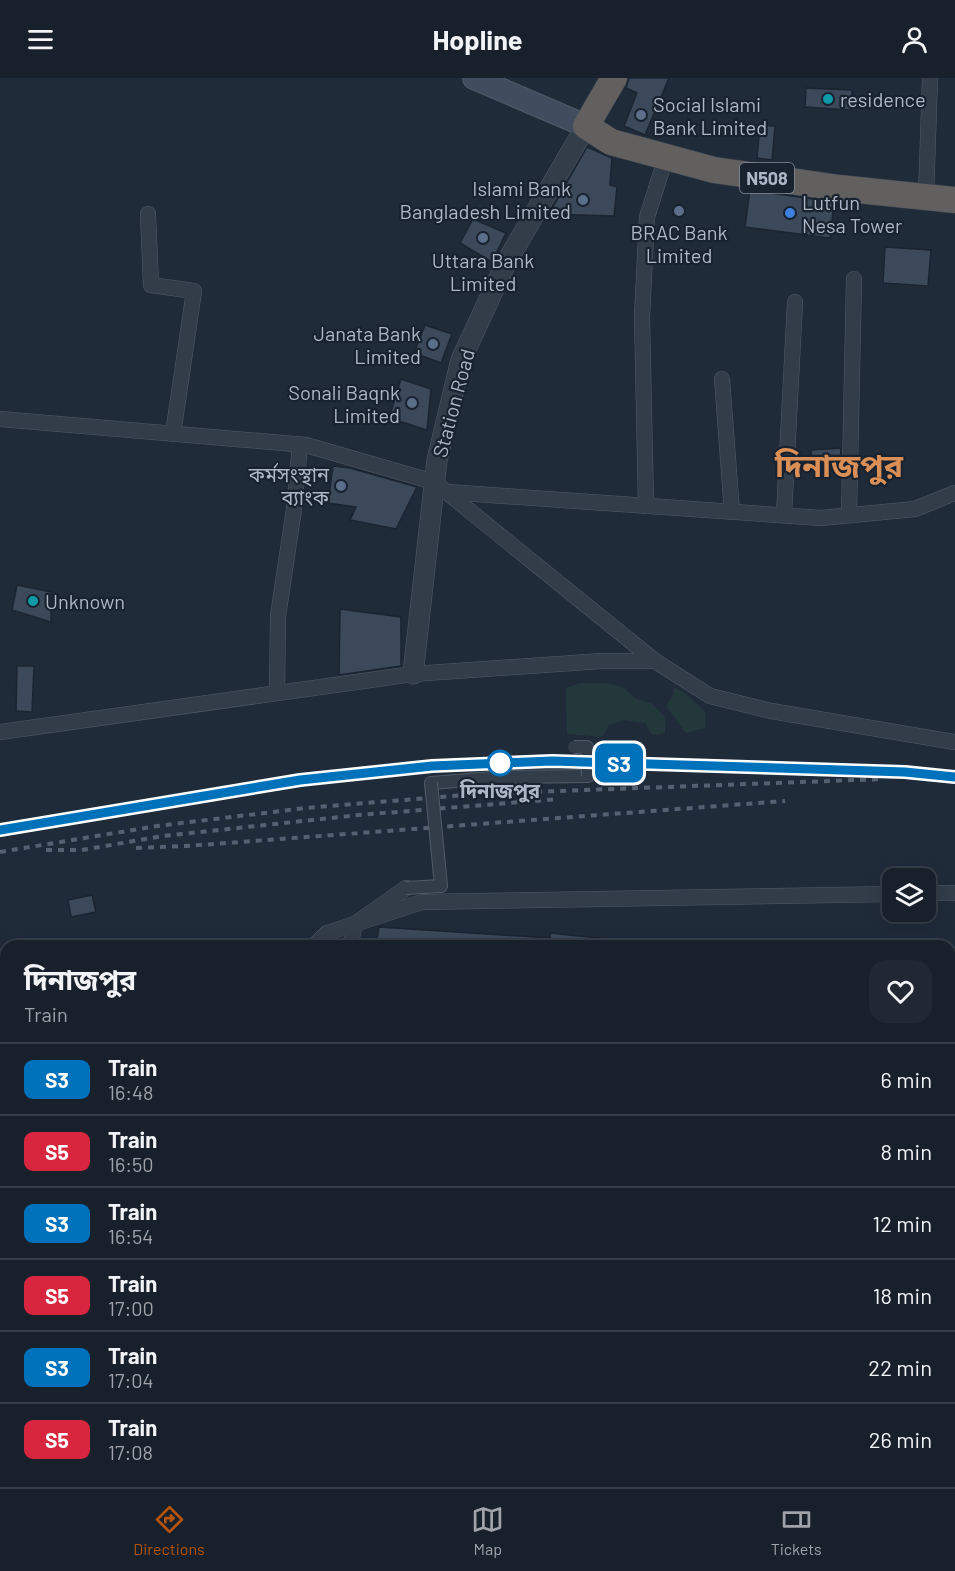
<!DOCTYPE html>
<html lang="en">
<head>
<meta charset="utf-8">
<style>
	:root { --surface:#18202c; --page:#212834; --text:#f1f3f6; --muted:#9fa3a9; --line:#363e48; --accent:#b45309 }
	body { margin:0; font-family:Barlow,"Noto Sans Bengali",sans-serif; background:var(--page); color:var(--text); height:100vh; display:flex; flex-direction:column; font-size:22px; white-space:nowrap }
	* { box-sizing:border-box; margin:0 }
	p { font-size:20px; color:var(--muted) }
	.icon { flex:none; width:33px; height:33px; fill:none; stroke:currentColor; stroke-width:2; stroke-linecap:round; stroke-linejoin:round }
	.map { position:relative; flex:1; overflow:hidden }
	.panel { position:absolute; left:0px; top:862px; width:956px; height:548px; display:flex; flex-direction:column; background:var(--surface); border-radius:18px 18px 0 0; box-shadow:0 3px 15px #0003,0 0 0 2px var(--line) }
	.panel>* { flex:none }
	.badge { padding:0 12px; border-radius:9px; font-size:21px; line-height:39px }
	.buttons { position:absolute; left:882px; top:790px; display:grid; gap:12px }
	.buttons a { display:grid; place-items:center; width:54px; height:54px; border-radius:12px; background:var(--surface); box-shadow:0 3px 15px #0003,0 0 0 2px var(--line); font-size:30px }
	.map>.badge { position:absolute; translate:-50% -50%; box-shadow:0 0 0 3px #fff }
	.round { display:grid; place-items:center; flex:none; width:63px; height:63px; border-radius:18px; background:var(--page) }
	.summary { display:flex; align-items:center; justify-content:space-between; height:102px; padding:0 24px }
	h1 { font-size:28px; font-weight:700; line-height:45px }
	ul { padding:0; list-style:none }
	li { display:flex; align-items:center; gap:18px; height:72px; padding:0 24px; border-top:2px solid var(--line) }
	li div { flex:1 }
	li b { display:block; font-size:22px }
	li em { font-style:normal }
	li .badge { min-width:66px; font-weight:700; text-align:center }
	header { display:flex; justify-content:space-between; align-items:center; height:78px; padding:0 24px; background:var(--surface); font-size:27px; font-weight:700 }
	.tabs { display:flex; justify-content:space-around; align-items:center; height:84px; border-top:2px solid var(--line); background:var(--surface); font-size:16px; color:var(--muted) }
	.tabs a { display:grid; justify-items:center; gap:3px }
	.tabs .selected { color:var(--accent) }
	.map>svg:first-child { display:block }
	.green { fill:#22383b }
	.building { fill:#3b495a; stroke:#1b2431; stroke-width:1.5 }
	.lines { fill:none; stroke-linecap:round; stroke-linejoin:round }
	.pedestrian-casing { stroke:#515a68; stroke-width:14 }
	.minor-casing { stroke:#515a68; stroke-width:16 }
	.tertiary-casing { stroke:#515a68; stroke-width:21 }
	.secondary-casing { stroke:#515a68; stroke-width:24 }
	.trunk-casing { stroke:#3e4755; stroke-width:27 }
	.pedestrian { stroke:#333d4a; stroke-width:12 }
	.minor { stroke:#333d4a; stroke-width:15 }
	.tertiary { stroke:#333d4a; stroke-width:20 }
	.secondary { stroke:#414c5e; stroke-width:22 }
	.trunk { stroke:#61605e; stroke-width:26 }
	.rail { stroke:#556172; stroke-width:4; stroke-dasharray:6 6; stroke-linecap:butt }
	.pedestrian-bridge-casing { stroke:#515a68; stroke-width:14; stroke-linecap:butt }
	.pedestrian-bridge { stroke:#333d4a; stroke-width:12 }
	.line-casing { stroke:#fff; stroke-width:14 }
	.line { stroke:#0072bc; stroke-width:9 }
	.culture-dot { fill:#0f9aa8; stroke:#19222f; stroke-width:2 }
	.service-dot { fill:#5c6f8a; stroke:#19222f; stroke-width:2 }
	.shop-dot { fill:#3f7fe0; stroke:#19222f; stroke-width:2 }
	.stop-dot { fill:#fff; stroke:#0072bc; stroke-width:3 }
	.labels { text-anchor:middle; dominant-baseline:central; stroke-width:4.5; stroke-linejoin:round; paint-order:stroke }
	.shield { fill:#19222f; stroke:#818a99; stroke-width:1.5 }
	.shield-label { font-size:18px; font-weight:bold; fill:#aeb7c7 }
	.poi-label { font-size:20px; fill:#aeb7c7; stroke:#19222f; text-anchor:start }
	.street-label { font-size:20px; fill:#aeb7c7; stroke:#19222f }
	.stop-label { font-size:20px; font-weight:bold; fill:#aeb7c7; stroke:#19222f }
	.town-label { font-size:32px; font-weight:bold; fill:#da8f56; stroke:#19222f }
</style>
</head>
<body>
<header><svg class="icon" aria-label="menu" viewBox="0 0 24 24"><path d="M4 6h16M4 12h16M4 18h16"/></svg>Hopline<svg class="icon" aria-label="person" viewBox="0 0 24 24"><circle cx="12" cy="8" r="4"/><path d="M4 21q1-7 8-7t8 7"/></svg></header>
<div class="map">
<svg width="955" height="1409" viewBox="0 0 955 1409">
	<rect width="100%" height="100%" fill="#202b3a"/>
	<!-- green -->
	<g class="green">
		<polygon points="581,605 608,605 624,610 635,620 652,626 665,639 665,655 652,657 645,645 624,642 609,647 602,659 567,656 566,610"/>
		<polygon points="674,609 686,616 705,634 705,650 686,655 666,628 673,617"/>
		<polygon points="950,1106 955,1106 955,1409 332,1409 331,1404 950,1404"/>
	</g>
	<!-- building -->
	<g class="building">
		<polygon points="629,0 669,0 645,57 624,48 637,15 626,10"/>
		<polygon points="806,10 852,12 851,32 805,29"/>
		<polygon points="760,47 775,48 772,82 757,80"/>
		<polygon points="587,69 612,80 610,107 617,109 614,138 549,136"/>
		<polygon points="750,112 834,124 830,160 745,149"/>
		<polygon points="473,141 506,155 492,184 460,165"/>
		<polygon points="885,169 931,172 928,208 883,205"/>
		<polygon points="425,247 452,256 441,285 414,275"/>
		<polygon points="401,301 431,311 427,352 389,340"/>
		<polygon points="841,370 840,387 812,389 811,372"/>
		<polygon points="333,388 350,390 417,409 396,451 350,442 356,429 328,425"/>
		<polygon points="17,507 51,514 51,544 12,532"/>
		<polygon points="340,531 401,539 401,588 339,597"/>
		<polygon points="17,588 34,588 32,634 16,633"/>
		<polygon points="92,817 96,834 71,839 68,822"/>
		<polygon points="379,849 550,860 550,855 608,861 607,868 376,868"/>
	</g>
	<g class="lines">
		<defs>
			<polyline id="pedestrian" points="431,705 505,699 588,698"/>
			<g id="minor">
				<polyline points="926,119 930,0"/>
				<polyline points="148,136 151,207 194,213 173,356"/>
				<polyline points="722,301 732,434"/>
				<polyline points="0,341 306,367 434,404 655,583"/>
				<polyline points="447,414 821,440 915,431 955,415"/>
				<polyline points="646,428 642,239 647,139 666,79"/>
				<polyline points="784,437 795,224"/>
				<polyline points="849,437 854,201"/>
				<polyline points="277,614 278,538 294,431 300,367"/>
				<polyline points="0,654 413,596 601,583 655,583 710,618 771,633 955,664"/>
				<polyline points="926,815 955,815"/>
				<polyline points="314,868 327,855 422,824 892,816"/>
				<polyline points="350,868 355,846 406,810"/>
				<polyline points="0,945 6,946"/>
				<polyline points="950,972 955,972"/>
				<polyline points="0,1247 4,1224 4,1194 6,1191"/>
				<polyline points="274,1404 280,1409"/>
				<polyline points="308,1404 308,1409"/>
			</g>
			<polyline id="tertiary" points="413,596 437,382 461,282 506,185 586,48"/>
			<polyline id="secondary" points="474,0 586,48"/>
			<polyline id="trunk" points="614,0 586,48 611,64 714,92 839,110 955,122"/>
		</defs>
		<!-- pedestrian casing -->
		<use href="#pedestrian" class="pedestrian-casing"/>
		<!-- minor casing -->
		<use href="#minor" class="minor-casing"/>
		<!-- tertiary casing -->
		<use href="#tertiary" class="tertiary-casing"/>
		<!-- secondary casing -->
		<use href="#secondary" class="secondary-casing"/>
		<!-- trunk casing -->
		<use href="#trunk" class="trunk-casing"/>
		<!-- pedestrian -->
		<use href="#pedestrian" class="pedestrian"/>
		<!-- minor -->
		<use href="#minor" class="minor"/>
		<!-- tertiary -->
		<use href="#tertiary" class="tertiary"/>
		<!-- secondary -->
		<use href="#secondary" class="secondary"/>
		<!-- trunk -->
		<use href="#trunk" class="trunk"/>
		<!-- rail -->
		<g class="rail">
			<polyline points="0,752 301,702 432,688 552,683 905,694 955,699"/>
			<polyline points="136,770 187,768 785,723"/>
			<polyline points="46,772 82,772 163,758 359,737 559,721"/>
			<polyline points="0,774 157,748 306,730 476,716 884,701"/>
		</g>
		<defs>
			<g id="pedestrian-bridge">
				<polyline points="574,669 587,669 588,698"/>
				<polyline points="406,810 441,808 431,705"/>
			</g>
		</defs>
		<!-- pedestrian-bridge casing -->
		<use href="#pedestrian-bridge" class="pedestrian-bridge-casing"/>
		<!-- pedestrian-bridge -->
		<use href="#pedestrian-bridge" class="pedestrian-bridge"/>
	</g>
	<g class="lines">
		<defs>
			<polyline id="line" points="0,752 300,702 432,688 552,683 905,694 955,699"/>
		</defs>
		<!-- line casing -->
		<use href="#line" class="line-casing"/>
		<!-- line -->
		<use href="#line" class="line"/>
	</g>
	<!-- markers -->
	<g class="culture-dot">
		<circle cx="828" cy="21" r="6"/>
		<circle cx="33" cy="523" r="6"/>
	</g>
	<g class="service-dot">
		<circle cx="641" cy="37" r="6"/>
		<circle cx="583" cy="122" r="6"/>
		<circle cx="679" cy="133" r="6"/>
		<circle cx="483" cy="160" r="6"/>
		<circle cx="433" cy="266" r="6"/>
		<circle cx="412" cy="325" r="6"/>
		<circle cx="341" cy="408" r="6"/>
	</g>
	<circle class="shop-dot" cx="790" cy="135" r="6"/>
	<circle class="stop-dot" cx="500" cy="685" r="12"/>
	<g class="labels">
		<!-- shield labels -->
		<rect class="shield" x="740" y="85" width="54" height="30" rx="4.5"/>
		<g class="shield-label">
			<text x="767" y="100">N508</text>
		</g>
		<!-- poi labels -->
		<g class="poi-label">
			<text x="840" y="21">residence</text>
			<text x="653" y="26">Social Islami<tspan x="653" dy="23">Bank Limited</tspan></text>
			<text x="571" y="110" text-anchor="end">Islami Bank<tspan x="571" dy="23">Bangladesh Limited</tspan></text>
			<text x="802" y="124">Lutfun<tspan x="802" dy="23">Nesa Tower</tspan></text>
			<text x="679" y="154" text-anchor="middle">BRAC Bank<tspan x="679" dy="23">Limited</tspan></text>
			<text x="483" y="182" text-anchor="middle">Uttara Bank<tspan x="483" dy="23">Limited</tspan></text>
			<text x="421" y="255" text-anchor="end">Janata Bank<tspan x="421" dy="23">Limited</tspan></text>
			<text x="400" y="314" text-anchor="end">Sonali Baqnk<tspan x="400" dy="23">Limited</tspan></text>
			<text x="329" y="396" text-anchor="end">কর্মসংস্থান<tspan x="329" dy="23">ব্যাংক</tspan></text>
			<text x="45" y="523">Unknown</text>
		</g>
		<!-- street labels -->
		<g class="street-label">
			<text transform="translate(453 325) rotate(-75)">Station Road</text>
		</g>
		<!-- stop labels -->
		<g class="stop-label">
			<text x="500" y="712">দিনাজপুর</text>
		</g>
		<!-- town labels -->
		<g class="town-label">
			<text x="839" y="386">দিনাজপুর</text>
		</g>
	</g>
</svg>
<div class="buttons">
<a><svg class="icon" aria-label="layers" viewBox="0 0 24 24"><path d="M12 4l9 5-9 5-9-5zM3 14l9 5 9-5"/></svg></a>
</div>
<b class="badge" style="left:619px;top:685px;background:#0072bc;color:#fff">S3</b>
<section class="panel">
<div class="summary"><div><h1>দিনাজপুর</h1><p>Train</p></div><a class="round"><svg class="icon" aria-label="heart" viewBox="0 0 24 24"><path d="M12 20l-8-8c-3-5 5-10 8-4 3-6 11-1 8 4z"/></svg></a></div>
<ul>
<li><span class="badge" style="background:#0072bc;color:#fff">S3</span><div><b>Train</b><p>16:48</p></div><em>6 min</em></li>
<li><span class="badge" style="background:#d7263d;color:#fff">S5</span><div><b>Train</b><p>16:50</p></div><em>8 min</em></li>
<li><span class="badge" style="background:#0072bc;color:#fff">S3</span><div><b>Train</b><p>16:54</p></div><em>12 min</em></li>
<li><span class="badge" style="background:#d7263d;color:#fff">S5</span><div><b>Train</b><p>17:00</p></div><em>18 min</em></li>
<li><span class="badge" style="background:#0072bc;color:#fff">S3</span><div><b>Train</b><p>17:04</p></div><em>22 min</em></li>
<li><span class="badge" style="background:#d7263d;color:#fff">S5</span><div><b>Train</b><p>17:08</p></div><em>26 min</em></li>
</ul>
</section>
</div>
<nav class="tabs">
<a class="selected"><svg class="icon" aria-label="directions" viewBox="0 0 24 24"><path d="M12 3l9 9-9 9-9-9zM9 14v-3h6M13 9l2 2-2 2"/></svg>Directions</a>
<a><svg class="icon" aria-label="map" viewBox="0 0 24 24"><path d="M3 6l6-2 6 2 6-2v14l-6 2-6-2-6 2zM9 4v14M15 6v14"/></svg>Map</a>
<a><svg class="icon" aria-label="tickets" viewBox="0 0 24 24"><path d="M3 7h18v10H3zM15 7v10"/></svg>Tickets</a>
</nav>
</body>
</html>
